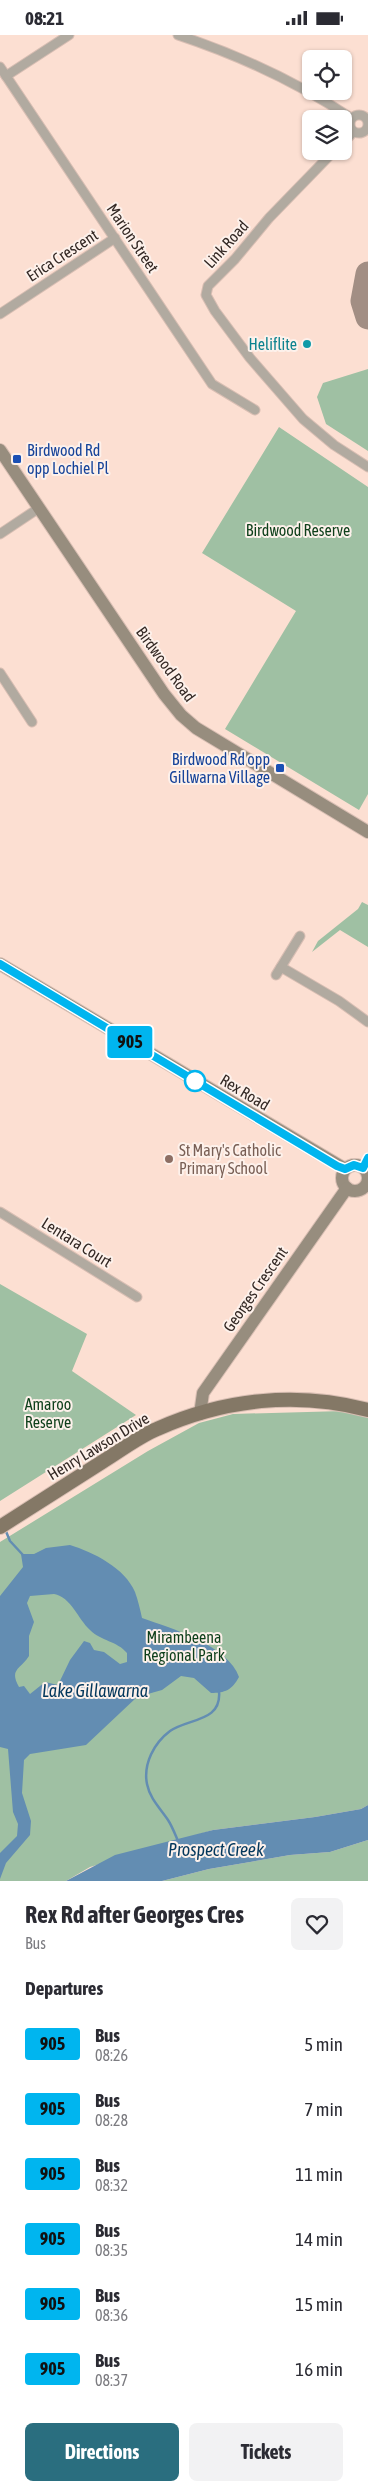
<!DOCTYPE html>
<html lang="en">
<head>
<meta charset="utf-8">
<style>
	:root { --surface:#fff; --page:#f2f2f3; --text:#2b2b33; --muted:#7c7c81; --accent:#2a6e7f }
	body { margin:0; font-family:"Asap Condensed",sans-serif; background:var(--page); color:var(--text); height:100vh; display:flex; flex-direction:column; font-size:19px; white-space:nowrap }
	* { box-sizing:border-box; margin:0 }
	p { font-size:16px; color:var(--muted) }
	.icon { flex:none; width:28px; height:28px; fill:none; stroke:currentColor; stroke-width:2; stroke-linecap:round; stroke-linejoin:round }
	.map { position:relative; height:1846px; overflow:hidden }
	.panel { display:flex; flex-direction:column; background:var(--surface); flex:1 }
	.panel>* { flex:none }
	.badge { padding:0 10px; border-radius:4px; font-size:18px; line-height:32px }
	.controls { position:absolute; left:302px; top:15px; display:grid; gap:10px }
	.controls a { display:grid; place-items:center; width:50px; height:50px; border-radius:8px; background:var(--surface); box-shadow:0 1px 4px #0004; font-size:25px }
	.map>.badge { position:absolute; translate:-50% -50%; box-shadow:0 0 0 2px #fff }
	h2 { padding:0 25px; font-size:19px; line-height:45px }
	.round { display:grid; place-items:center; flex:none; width:52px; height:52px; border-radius:8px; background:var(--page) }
	.head { display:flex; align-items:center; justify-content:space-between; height:85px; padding:0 25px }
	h1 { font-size:24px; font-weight:700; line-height:38px }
	.button { display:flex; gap:10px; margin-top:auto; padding:10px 25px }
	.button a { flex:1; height:58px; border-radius:8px; background:var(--accent); color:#fff; font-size:20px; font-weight:700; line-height:58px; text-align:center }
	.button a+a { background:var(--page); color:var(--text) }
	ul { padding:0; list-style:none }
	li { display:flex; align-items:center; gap:15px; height:65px; padding:0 25px }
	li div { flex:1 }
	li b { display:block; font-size:19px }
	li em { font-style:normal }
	li .badge { min-width:55px; font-weight:700; text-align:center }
	.status { display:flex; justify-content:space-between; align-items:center; height:35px; padding:0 25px; background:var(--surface); direction:ltr }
	.status svg { height:14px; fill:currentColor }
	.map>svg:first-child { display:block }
	.green { fill:#9fc0a3 }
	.water { fill:#638db2; fill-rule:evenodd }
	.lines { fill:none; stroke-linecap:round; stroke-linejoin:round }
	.stream { stroke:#638db2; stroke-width:2.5 }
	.taxiway { stroke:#a28e84; stroke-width:25 }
	.street-casing { stroke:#d8beb3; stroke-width:11 }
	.secondary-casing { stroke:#d8beb3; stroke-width:14 }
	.primary-casing { stroke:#d8beb3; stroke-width:16 }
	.street { stroke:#b1aaa0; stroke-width:9 }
	.secondary { stroke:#978d7e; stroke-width:12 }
	.primary { stroke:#847866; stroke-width:14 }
	.line-casing { stroke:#fff; stroke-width:11 }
	.line { stroke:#00b5ef; stroke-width:8 }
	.culture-dot { fill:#0f9aa8; stroke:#fdf1eb; stroke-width:2 }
	.transit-dot { fill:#1a4fb4; stroke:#fdf1eb; stroke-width:2 }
	.stop-dot { fill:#fff; stroke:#00b5ef; stroke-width:2.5 }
	.education-dot { fill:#8d6e63; stroke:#fdf1eb; stroke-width:2 }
	.labels { text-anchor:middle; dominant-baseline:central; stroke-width:4; stroke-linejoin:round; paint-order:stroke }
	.street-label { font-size:16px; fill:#332824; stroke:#fdf1eb }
	.culture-label { font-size:16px; fill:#0d838f; stroke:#fdf1eb; text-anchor:end }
	.transit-label { font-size:16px; fill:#164399; stroke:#fdf1eb; text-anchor:start }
	.park-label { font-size:16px; fill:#0d3f1a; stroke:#fdf1eb }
	.education-label { font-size:16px; fill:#785e54; stroke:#fdf1eb; text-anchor:start }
	.water-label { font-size:18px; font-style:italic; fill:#03375c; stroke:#fdf1eb }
</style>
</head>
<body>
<div class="status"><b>08:21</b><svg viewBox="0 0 49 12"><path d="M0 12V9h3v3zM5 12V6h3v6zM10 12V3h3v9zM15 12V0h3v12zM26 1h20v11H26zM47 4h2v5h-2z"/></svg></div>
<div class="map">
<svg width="368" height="1846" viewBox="0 0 368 1846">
	<rect width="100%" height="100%" fill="#fcdfd2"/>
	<!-- green -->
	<g class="green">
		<polygon points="368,334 368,416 326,389 317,362 323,348"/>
		<polygon points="279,392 368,452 368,759 359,775 225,694 296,576 202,518"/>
		<polygon points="362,867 368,870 368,912 340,895 312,917 318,906 358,874"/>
		<polygon points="0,1249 87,1299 72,1336 136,1380 0,1466"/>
		<polygon points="343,1376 368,1382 368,1770 361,1774 315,1782 213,1795 90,1832 66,1846 0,1846 0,1507 148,1416 199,1388 233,1379"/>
		<polygon points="368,1805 368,1846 162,1846 209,1834 290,1820 330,1817"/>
	</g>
	<!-- water -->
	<g class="water">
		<path d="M70 1510C93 1517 125 1533 135 1557 138 1565 140 1574 142 1583 171 1593 229 1611 239 1642 232 1655 225 1658 211 1658L194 1643 181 1641 162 1655 137 1662 86 1710 30 1719 24 1725 22 1758 31 1786 30 1800 6 1828 0 1844V1818L17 1801 18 1789 13 1777 8 1714 0 1712V1561L23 1532 21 1519H34L46 1513ZM54 1559C71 1562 78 1584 90 1595 101 1606 117 1606 127 1618V1627L120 1629 104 1617 94 1615 90 1608 84 1606 70 1625 58 1650 45 1647 30 1659 24 1651 19 1652C9 1634 20 1635 29 1621V1601L34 1587 27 1568 30 1561Z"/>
		<polygon points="368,1770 368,1805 330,1817 290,1820 209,1834 162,1846 66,1846 115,1820 213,1795 315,1782 361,1774"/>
	</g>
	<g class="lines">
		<!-- stream -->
		<g class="stream">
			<polyline points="5,1494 10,1506 23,1520"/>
			<path d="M178 1806C175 1799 172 1791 168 1785 160 1773 150 1764 147 1749 143 1729 154 1708 170 1696 189 1683 222 1687 219 1656"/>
		</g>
		<!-- taxiway -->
		<polyline class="taxiway" points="368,239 363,266 368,282"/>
		<defs>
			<g id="street">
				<path d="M178 0C238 20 299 48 351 83"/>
				<polyline points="0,32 212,349 255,375"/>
				<polyline points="6,41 69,0"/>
				<circle cx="359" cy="89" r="9"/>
				<polyline points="344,107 353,97"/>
				<polyline points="334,116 269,183 235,224 208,251 206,260 215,276 250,323 303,384 334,410 368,432"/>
				<polyline points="0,279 115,203"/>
				<polyline points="0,499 39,473"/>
				<polyline points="0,638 32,687"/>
				<polyline points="281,932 339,966 368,987"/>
				<polyline points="276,940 300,901"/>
				<polyline points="365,1150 368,1152"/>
				<polyline points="0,1177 137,1262"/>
			</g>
			<g id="secondary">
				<polyline points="0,415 164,659 181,680 196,693 368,797"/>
				<polyline points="0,929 345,1134"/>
				<circle cx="355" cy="1143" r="13"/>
				<polyline points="200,1379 203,1358 347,1153"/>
			</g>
			<path id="primary" d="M0 1492C34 1470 68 1449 102 1427 120 1416 138 1402 157 1394 224 1364 297 1356 368 1375"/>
		</defs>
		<!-- street casing -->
		<use href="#street" class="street-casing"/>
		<!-- secondary casing -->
		<use href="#secondary" class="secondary-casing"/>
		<!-- primary casing -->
		<use href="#primary" class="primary-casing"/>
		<!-- street -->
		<use href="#street" class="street"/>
		<!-- secondary -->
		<use href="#secondary" class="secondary"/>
		<!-- primary -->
		<use href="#primary" class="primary"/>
	</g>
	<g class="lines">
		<defs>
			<polyline id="line" points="0,929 337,1131 345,1134 354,1130 363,1133 368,1123"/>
		</defs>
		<!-- line casing -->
		<use href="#line" class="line-casing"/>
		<!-- line -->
		<use href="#line" class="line"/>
	</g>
	<!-- markers -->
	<circle class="culture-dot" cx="307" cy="309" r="5"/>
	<g class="transit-dot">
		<rect x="12" y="419" width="10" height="10" rx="2.5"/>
		<rect x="275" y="728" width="10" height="10" rx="2.5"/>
	</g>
	<circle class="stop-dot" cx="195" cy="1046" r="10"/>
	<circle class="education-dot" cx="169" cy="1124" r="5"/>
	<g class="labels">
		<!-- street labels -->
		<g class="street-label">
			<text transform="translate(133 203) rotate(56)">Marion Street</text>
			<text transform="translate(226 209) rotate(-48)">Link Road</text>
			<text transform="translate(62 220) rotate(-33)">Erica Crescent</text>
			<text transform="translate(166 629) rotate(54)">Birdwood Road</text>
			<text transform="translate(245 1057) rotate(31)">Rex Road</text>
			<text transform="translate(77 1207) rotate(32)">Lentara Court</text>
			<text transform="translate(255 1254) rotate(-55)">Georges Crescent</text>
			<text transform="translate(98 1411) rotate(-31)">Henry Lawson Drive</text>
		</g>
		<!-- culture labels -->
		<g class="culture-label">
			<text x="297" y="309">Heliflite</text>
		</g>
		<!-- transit labels -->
		<g class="transit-label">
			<text x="27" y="415">Birdwood Rd<tspan x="27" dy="18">opp Lochiel Pl</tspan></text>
			<text x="270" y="724" text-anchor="end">Birdwood Rd opp<tspan x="270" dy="18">Gillwarna Village</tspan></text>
		</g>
		<!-- park labels -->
		<g class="park-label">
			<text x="298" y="495">Birdwood Reserve</text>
			<text x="48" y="1369">Amaroo<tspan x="48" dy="18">Reserve</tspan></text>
			<text x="184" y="1602">Mirambeena<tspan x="184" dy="18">Regional Park</tspan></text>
		</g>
		<!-- education labels -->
		<g class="education-label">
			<text x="179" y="1115">St Mary's Catholic<tspan x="179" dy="18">Primary School</tspan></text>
		</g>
		<!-- water labels -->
		<g class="water-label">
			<text x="95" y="1655">Lake Gillawarna</text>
			<text x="216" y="1814">Prospect Creek</text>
		</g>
	</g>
</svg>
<div class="controls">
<a><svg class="icon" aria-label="locate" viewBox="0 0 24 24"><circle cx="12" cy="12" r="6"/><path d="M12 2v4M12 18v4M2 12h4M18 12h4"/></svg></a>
<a><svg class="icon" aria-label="layers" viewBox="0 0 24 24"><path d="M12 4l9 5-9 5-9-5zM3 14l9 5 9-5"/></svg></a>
</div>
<b class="badge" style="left:130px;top:1007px;background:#00b5ef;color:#111">905</b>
</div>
<section class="panel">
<div class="head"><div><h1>Rex Rd after Georges Cres</h1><p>Bus</p></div><a class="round"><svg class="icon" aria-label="heart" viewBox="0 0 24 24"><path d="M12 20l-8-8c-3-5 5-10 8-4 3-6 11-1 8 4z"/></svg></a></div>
<h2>Departures</h2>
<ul>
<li><span class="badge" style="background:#00b5ef;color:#111">905</span><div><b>Bus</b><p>08:26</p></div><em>5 min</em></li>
<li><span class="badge" style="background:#00b5ef;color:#111">905</span><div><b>Bus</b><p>08:28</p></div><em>7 min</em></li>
<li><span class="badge" style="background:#00b5ef;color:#111">905</span><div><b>Bus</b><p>08:32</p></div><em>11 min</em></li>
<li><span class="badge" style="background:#00b5ef;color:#111">905</span><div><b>Bus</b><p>08:35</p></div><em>14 min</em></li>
<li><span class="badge" style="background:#00b5ef;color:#111">905</span><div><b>Bus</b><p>08:36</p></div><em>15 min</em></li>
<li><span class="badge" style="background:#00b5ef;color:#111">905</span><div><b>Bus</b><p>08:37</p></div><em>16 min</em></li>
</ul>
<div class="button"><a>Directions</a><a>Tickets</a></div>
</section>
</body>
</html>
